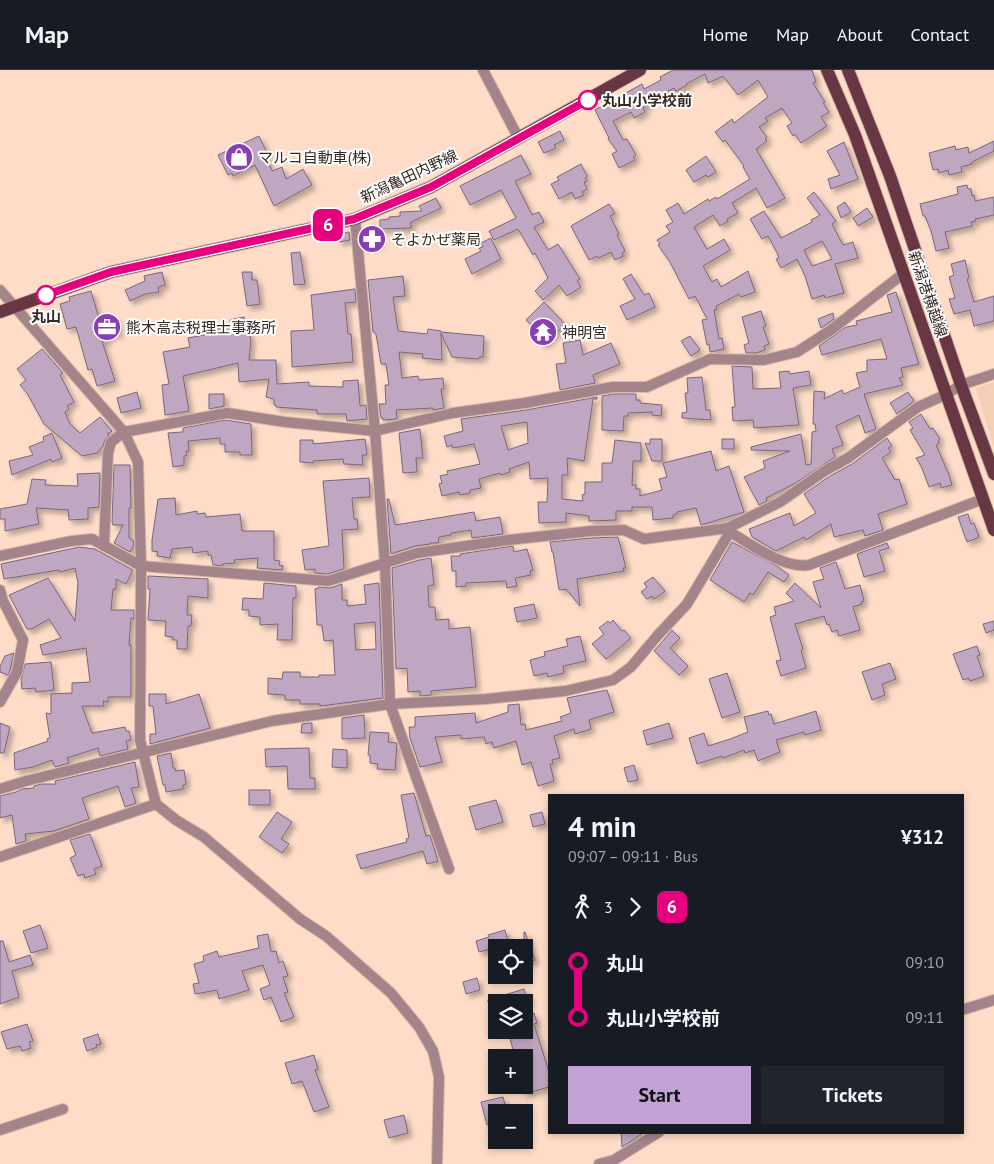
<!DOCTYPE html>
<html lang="en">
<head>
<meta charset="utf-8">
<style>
	:root { --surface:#171b24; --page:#20242c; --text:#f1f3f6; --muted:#9ea1a6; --line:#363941; --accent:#c2a2d7 }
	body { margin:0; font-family:"PT Sans","Noto Sans JP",sans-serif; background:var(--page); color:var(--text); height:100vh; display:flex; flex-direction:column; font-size:19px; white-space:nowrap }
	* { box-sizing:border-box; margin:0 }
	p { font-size:16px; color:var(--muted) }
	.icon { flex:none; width:28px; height:28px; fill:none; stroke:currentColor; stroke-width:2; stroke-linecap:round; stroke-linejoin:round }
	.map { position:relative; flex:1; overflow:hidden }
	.panel { position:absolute; left:548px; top:724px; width:416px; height:340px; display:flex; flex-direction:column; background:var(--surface); border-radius:0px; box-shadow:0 2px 8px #0003 }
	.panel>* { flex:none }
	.badge { padding:0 10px; border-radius:8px; font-size:18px; line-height:32px }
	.controls { position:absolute; left:488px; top:869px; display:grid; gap:10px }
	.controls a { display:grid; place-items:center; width:45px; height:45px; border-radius:0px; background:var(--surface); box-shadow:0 2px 8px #0003; font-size:25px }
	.map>.badge { position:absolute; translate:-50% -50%; box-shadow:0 0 0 2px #fff }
	.legs { display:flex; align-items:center; gap:8px; height:55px; padding:0 20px; font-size:16px }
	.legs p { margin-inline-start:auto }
	.summary { display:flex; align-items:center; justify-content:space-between; height:85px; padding:0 20px }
	h1 { font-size:28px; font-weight:700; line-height:38px }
	.button { display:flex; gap:10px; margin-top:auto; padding:10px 20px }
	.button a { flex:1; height:58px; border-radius:0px; background:var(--accent); color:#111; font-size:20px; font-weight:700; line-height:58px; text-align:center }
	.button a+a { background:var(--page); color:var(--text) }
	ul { padding:0 20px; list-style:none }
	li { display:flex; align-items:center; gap:18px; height:55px; font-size:19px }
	li i { display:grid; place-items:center; width:8px; height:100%; margin:0 6px; background:currentColor }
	li i::after { content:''; width:12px; height:12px; margin:-6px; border:4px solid; border-radius:50%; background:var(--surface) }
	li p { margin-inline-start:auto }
	li:first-child i { background:linear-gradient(#0000 50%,currentColor 0) }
	li:last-child i { background:linear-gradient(currentColor 50%,#0000 0) }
	header { display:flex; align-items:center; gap:30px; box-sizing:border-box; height:70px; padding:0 25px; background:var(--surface); border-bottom:1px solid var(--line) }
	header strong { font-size:24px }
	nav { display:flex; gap:28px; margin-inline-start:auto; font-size:18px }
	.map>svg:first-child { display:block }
	.built { fill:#f6ceb7 }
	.building { fill:#bfa7c1; stroke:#7b657d; fill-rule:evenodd; filter:url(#shadow) }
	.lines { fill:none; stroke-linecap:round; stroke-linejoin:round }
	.street-casing { stroke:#d6b8a7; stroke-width:12 }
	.primary-casing { stroke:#d6b8a7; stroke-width:14 }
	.street { stroke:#a3848a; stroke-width:10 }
	.primary { stroke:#693743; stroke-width:12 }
	.line-1-casing { stroke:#fff; stroke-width:11 }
	.line-1 { stroke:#e6007e; stroke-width:8 }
	.stop-1-dot { fill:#fff; stroke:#e6007e; stroke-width:2.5 }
	.labels { text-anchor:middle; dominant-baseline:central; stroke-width:4; stroke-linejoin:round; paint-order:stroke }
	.stop-label { font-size:15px; font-weight:bold; fill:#362922; stroke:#fff; text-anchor:start }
	.poi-label { font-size:15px; fill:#362922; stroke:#fff; text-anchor:start }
	.street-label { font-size:15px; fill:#362922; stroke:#fff }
</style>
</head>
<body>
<header>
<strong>Map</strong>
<nav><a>Home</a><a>Map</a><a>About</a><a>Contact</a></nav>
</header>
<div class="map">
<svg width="994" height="1094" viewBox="0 0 994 1094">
	<defs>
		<filter id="shadow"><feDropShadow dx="4" dy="4" stdDeviation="2.5" flood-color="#0004"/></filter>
	</defs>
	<rect width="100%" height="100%" fill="#fedcc8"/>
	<!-- built -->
	<polygon class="built" points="994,312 994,378 976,318"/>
	<!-- building -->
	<g class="building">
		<polygon points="673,0 812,0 816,12 813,13 825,32 823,33 829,42 821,47 827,56 801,73 795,64 793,66 787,56 792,53 782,38 765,48 768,51 759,57 767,67 765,69 767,71 756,79 785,128 767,138 756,118 732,133 738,143 727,149 728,151 720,156 713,145 694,157 707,179 724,169 730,180 703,196 712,212 717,209 721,217 748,201 755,222 741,227 739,224 716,236 717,239 714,240 719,269 722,268 724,279 710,282 709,274 707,275 702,250 707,249 695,226 689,229 670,192 658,175 660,174 657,170 670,162 666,156 673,152 666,140 678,133 684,144 708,129 709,131 716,127 717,129 750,109 743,97 744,96 725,70 723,72 715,62 732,49 734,53 768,27 758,10 738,25 723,6 708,13 705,4 686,14 687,15 676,21 674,18 648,32 649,34 643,37 645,42 634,48 631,42 613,51 623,70 627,69 636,85 633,87 635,90 619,98 612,84 617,81 608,69 609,68 595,40 642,14 644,19 661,10 660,7"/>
		<polygon points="560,61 564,70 554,75 556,78 544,83 538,72"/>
		<polygon points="259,66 267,83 265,84 272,101 282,97 286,109 303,99 312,115 274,136 255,95 233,106 232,103 228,105 218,85"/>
		<polygon points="994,71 994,81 972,92 972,94 961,97 962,102 949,105 948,100 939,103 938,99 933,100 929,83 955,76 956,80 968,77 969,83"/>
		<polygon points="844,72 858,109 831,119 828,109 840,105 827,81"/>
		<polygon points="521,85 531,104 515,111 532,145 539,142 544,152 534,157 548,180 558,174 580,209 577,211 581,217 567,226 559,215 543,230 535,221 548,208 535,183 533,185 518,159 494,170 489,161 516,148 501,120 470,135 460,116"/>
		<polygon points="706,86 716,102 708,107 706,105 694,112 686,100"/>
		<polygon points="581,94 587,106 585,108 587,111 584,112 587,119 582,122 584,125 575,129 572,122 559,129 551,114 559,110 557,107"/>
		<polygon points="967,115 968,119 971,119 972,126 974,125 975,131 994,127 994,145 975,149 976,151 971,152 972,156 945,162 949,178 936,181 931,161 925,146 923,146 920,134 958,124 957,117"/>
		<path d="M814 122 836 151 832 154 843 175 853 172 858 188 835 194 844 223 825 228 824 225 812 229 805 206 797 189 781 198 776 189 779 188 777 183 768 166 762 169 750 149 764 141 781 168 812 152 811 150 820 145 807 128ZM822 171 832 189 812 196 804 180Z"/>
		<polygon points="436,128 441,138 411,152 411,158 380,159 380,150 389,149 389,147 400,146 400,142 422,141 419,136"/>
		<polygon points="845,132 851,142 841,148 837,137"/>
		<polygon points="609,134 615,143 610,146 619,164 617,165 625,181 622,183 623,186 615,190 611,182 598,188 597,186 589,190 571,156"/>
		<polygon points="867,138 873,147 858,156 853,148"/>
		<polygon points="376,155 380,173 364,176 363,159"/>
		<polygon points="349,162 350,170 339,172 338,164"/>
		<polygon points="491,168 501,189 472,204 465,189 481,181 479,178 483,177 481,173"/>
		<polygon points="300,182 305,214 294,215 291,183"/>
		<polygon points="965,190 969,208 967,209 974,232 994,226 994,251 974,256 970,240 954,244 949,229 955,228 949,207 954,205 951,194"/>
		<polygon points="162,202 165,215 158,217 159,222 145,224 130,231 125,220 145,211 144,206"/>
		<polygon points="242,202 252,202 252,210 257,210 260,234 247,236"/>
		<polygon points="631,204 644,225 649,223 655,237 627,250 620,236 635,229 623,209"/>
		<polygon points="403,206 405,226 393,227 398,261 427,264 428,259 441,261 441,262 484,266 483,287 479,287 478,289 452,287 441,263 442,290 422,288 423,284 399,282 402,308 418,306 419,310 443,308 444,319 441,319 444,338 433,340 433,338 396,340 397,349 383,350 383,348 381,348 379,334 386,334 385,315 389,315 386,294 381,294 376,264 373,262 368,210"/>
		<polygon points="355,219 356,232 345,233 348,264 351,264 353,292 292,297 291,261 314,260 311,225"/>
		<polygon points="91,221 100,252 116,248 119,263 108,266 108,270 102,271 115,311 97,316 92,299 88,300 76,257 67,259 60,234 70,231 69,227"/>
		<polygon points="896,222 919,294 901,298 903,307 899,308 903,315 864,324 876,359 865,363 859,345 836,356 843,375 832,379 835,387 794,414 766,428 767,431 759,435 744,407 765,398 763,391 790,381 751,380 751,377 801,364 806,395 811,394 812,362 816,361 815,354 813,354 814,321 825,322 824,329 842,320 844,324 860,317 856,303 867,301 867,290 887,289 881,269 822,285 819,276 846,257 857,255 856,251 892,242 887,225"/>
		<polygon points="544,232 565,254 544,275 532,264 536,260 526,250"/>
		<polygon points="761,241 766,256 763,257 769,274 764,276 765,280 756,283 746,283 744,275 749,273 742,247"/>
		<polygon points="833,243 834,249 821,258 818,249"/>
		<polygon points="244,247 251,270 249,290 276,290 277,314 309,312 309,316 343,317 343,311 358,310 360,336 366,335 367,349 347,351 346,344 317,344 317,340 276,337 276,335 274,335 274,329 266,327 269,309 239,312 238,293 183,306 189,341 165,345 162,315 169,314 163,282 190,277 188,268 209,264 208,261 231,256 230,250"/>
		<polygon points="690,266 700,280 691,286 681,271"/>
		<polygon points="580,270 583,285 611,273 620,294 593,305 595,313 560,320 556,294 566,293 563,273"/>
		<polygon points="42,279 63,303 60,305 74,332 67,336 69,339 65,342 70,354 80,363 100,347 112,361 107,364 109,365 105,370 103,376 97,383 82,386 44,354 27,323 20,315 26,310 17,299"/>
		<polygon points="732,296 752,297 753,319 781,318 779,302 789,301 790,304 809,301 811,315 793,318 799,355 754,358 753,350 733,351 732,337 735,337"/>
		<polygon points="702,307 706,340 710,340 711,350 682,348 682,343 687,342 685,323 688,323 687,308"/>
		<polygon points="137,322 141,338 121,343 117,328"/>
		<polygon points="908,322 914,331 897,344 890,333"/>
		<polygon points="209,324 224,324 224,336 209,339"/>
		<polygon points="614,324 636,324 636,330 640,330 640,333 662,335 661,346 652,345 652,342 628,343 628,346 624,346 623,361 602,360 602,326"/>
		<path d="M597 327V329H593L584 391 567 388 568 405H562V429L583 431 582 425 585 424V412H602V393H612L615 370 641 373V391H633L632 415H636V419H640V426L662 420 659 409 667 407 663 393 711 381 716 401 729 396 744 442 701 455 696 438 677 442V444L673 445V448L653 450 652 437H632V441H616V450L589 451V446L566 443V452L539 453 538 432H547L548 408 530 409 529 392 509 399 510 402 501 405 500 403 479 409 481 418 470 420V423L460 425 459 422 442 426 439 414 442 413 440 406 448 404 447 401 480 394 474 374 453 378 452 375 447 377 444 366 463 361 461 349 526 340ZM527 352 528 373 508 380 501 356Z"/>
		<polygon points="921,344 930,359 933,358 940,369 938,371 939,373 936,375 948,402 952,415 941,418 940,413 929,417 922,398 916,388 925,385 910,360 913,358 909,352"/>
		<polygon points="225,350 251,354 252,385 240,385 240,382 225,382 225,374 220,374 220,368 188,371 189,381 186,381 187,385 184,386 184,395 173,397 168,363 183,362 183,358"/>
		<polygon points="420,359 423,388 416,388 417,402 403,403 399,363"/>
		<polygon points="52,363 62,388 52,392 51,389 12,405 9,391 33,385 29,377 44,371 43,367"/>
		<polygon points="887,368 892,376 888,378 891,382 882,388 895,410 899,409 907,434 878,444 883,460 865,466 863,460 834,467 831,454 806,470 804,467 776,481 752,467 749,459 790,443 794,456 816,443 804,424 830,406 852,394"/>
		<polygon points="365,369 367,385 362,385 363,395 344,394 343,389 313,391 313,393 300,392 300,370 313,370 313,374"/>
		<polygon points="650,369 662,369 662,391 652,391 645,373 650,374"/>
		<rect x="722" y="369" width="12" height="10"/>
		<polygon points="114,395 130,395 131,438 129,438 129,468 133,470 134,475 130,482 114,473 123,455 113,455 112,452"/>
		<polygon points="100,403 99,437 88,438 88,449 69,450 68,440 36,438 39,454 5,461 5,449 0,449 0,439 27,434 32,409 46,410 45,415 78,416 77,404"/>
		<polygon points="369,408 370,427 352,428 354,449 357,449 358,459 342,460 344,499 327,504 315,503 315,499 305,500 302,480 329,476 323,411"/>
		<polygon points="175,428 176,445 197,441 197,444 205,443 206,447 240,444 242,461 274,461 274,490 280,491 279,495 283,496 282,500 257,498 258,488 234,490 235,493 222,494 223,496 213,495 211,485 208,485 208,481 193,483 192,477 172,479 170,488 157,486 158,482 152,481 152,470 158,429"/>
		<polygon points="387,429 389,429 395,455 474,442 476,451 500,447 503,464 472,468 471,460 451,463 451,465 439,467 438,473 430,473 430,474 415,476 391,484"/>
		<polygon points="968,444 971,454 974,453 979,467 967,472 958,447"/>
		<polygon points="618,467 626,498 623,498 624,501 577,509 580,536 566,519 559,520 553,482 552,482 550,472 591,468"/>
		<polygon points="732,472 777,496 789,505 784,512 768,502 753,525 750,523 744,532 710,510"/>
		<polygon points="887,473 889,478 879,481 885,501 864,507 857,484"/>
		<polygon points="513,476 514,482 527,479 533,500 530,501 531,505 515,508 517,516 507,518 506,511 466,513 466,516 456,517 456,501 452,501 451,486 460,486 460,484"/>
		<polygon points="79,477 95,479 133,500 126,514 116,509 116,519 113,519 111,540 134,540 134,549 131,548 129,575 131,575 131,627 108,627 108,632 103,631 104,636 82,636 92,663 125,657 126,661 129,661 131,670 126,671 128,679 100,686 98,678 67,688 69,693 55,697 52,690 33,697 15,700 14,683 48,671 47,669 50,668 46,643 51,644 51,624 72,623 72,613 90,612 86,578 43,585 40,575 61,568 49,549 31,559 27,559 9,525 48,508 75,551 78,513 75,498 60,502 59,500 4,509 1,494"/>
		<polygon points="431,488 434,515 428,516 429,537 435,537 436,550 449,549 449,559 470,557 476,617 431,621 431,625 420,626 420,621 408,622 407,598 396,599 392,498 419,490"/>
		<polygon points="836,492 845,519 860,515 864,531 861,532 862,534 853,537 860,560 839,566 837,560 832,562 829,554 827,555 824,546 795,554 803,579 801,580 806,598 781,606 776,591 781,590 770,547 776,545 774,537 794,531 786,523 795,513 821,538 813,512 824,509 820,498"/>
		<polygon points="148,506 208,509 208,528 188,526 187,545 192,545 191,556 188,556 187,579 177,579 177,570 173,570 173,567 165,566 166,551 148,550 150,519 148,519"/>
		<polygon points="653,507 665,521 654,529 652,526 647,529 641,522 647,517 644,513"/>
		<polygon points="264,513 296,516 296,528 293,528 292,570 277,570 278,554 260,555 260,547 249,546 249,540 242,540 243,528 263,529"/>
		<path d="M379 513 383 628 320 636V634H300V630H285V625L268 624V608L282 609 283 602H300V607H319V605H335L333 570 324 571 322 555H317L315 519 318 518V517L330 518 342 514V530H347V536L366 534 364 515ZM375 552 376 579 356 580 354 554Z"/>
		<polygon points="534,534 537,548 517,552 514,538"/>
		<polygon points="613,550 622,561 624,560 631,568 606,589 592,574 604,564 599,558 608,551 610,553"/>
		<polygon points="994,551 994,560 986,563 983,554"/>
		<polygon points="672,560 680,568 670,578 688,596 679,605 654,581"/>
		<polygon points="580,566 586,591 563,596 564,603 548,607 547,603 534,606 530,590 545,586 544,582 568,576 566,569"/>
		<polygon points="977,576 980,585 977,586 984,606 970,611 969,608 963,610 953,584"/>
		<polygon points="14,583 10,600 8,605 0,602 0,596 5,586"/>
		<polygon points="51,592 54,620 36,622 35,618 22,619 21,609 25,594"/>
		<polygon points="890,593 896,609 882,614 885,625 872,630 862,602"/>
		<polygon points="727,603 740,642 722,648 709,609"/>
		<polygon points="607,620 614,642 589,650 591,659 575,664 574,659 554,666 560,688 552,690 553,694 550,694 554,711 538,716 531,692 522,695 516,671 494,678 492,672 486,674 484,667 461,669 461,665 435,667 442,692 420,697 410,668 409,657 415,657 415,647 475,643 476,653 508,642 508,635 519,634 521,655 525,654 526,660 562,651 560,647 571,643 567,628"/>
		<polygon points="149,624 166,624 166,634 199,624 210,658 150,674 150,664 156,664 153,636 149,636"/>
		<polygon points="768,641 769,645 771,644 774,654 816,641 821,660 805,665 804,662 776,670 780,682 758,691 754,680 745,683 744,680 723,688 722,686 697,694 689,668 704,663 708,676 730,669 748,662 744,647"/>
		<polygon points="364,645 365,668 342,669 342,648"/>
		<polygon points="0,653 10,657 4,683 0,683"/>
		<polygon points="308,653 312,653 312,663 301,663 302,654"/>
		<polygon points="669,653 673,668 647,675 643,661"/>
		<polygon points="370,662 389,663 388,672 397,673 395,700 377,699 378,694 370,693 370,685 368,685"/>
		<polygon points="309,678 310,708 315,708 315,719 288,719 287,696 266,697 265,679"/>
		<polygon points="333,679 347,680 347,698 332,697"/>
		<polygon points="171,683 173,698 175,698 175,701 184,700 186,714 183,715 183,719 166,722 165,715 163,715 157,686"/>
		<polygon points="135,692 139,717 131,718 136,733 125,737 118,716 82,728 89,749 54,761 25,764 26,771 16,774 12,745 0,748 0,726 16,722 22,719 34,718 34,716 41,714 56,714 55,711"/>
		<polygon points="634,695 638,710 628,712 624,698"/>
		<rect x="249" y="720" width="21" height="15"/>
		<polygon points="414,723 426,766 430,765 438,791 427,794 423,781 361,799 356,785 407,772 406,769 409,768 401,725"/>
		<polygon points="496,730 503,752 476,760 469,737"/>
		<polygon points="277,742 292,752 281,769 289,774 282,783 259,767"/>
		<polygon points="542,742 545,754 533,757 530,745"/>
		<polygon points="90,764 102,796 94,799 96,804 85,808 84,804 78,806 70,788 76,785 70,770"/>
		<polygon points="40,855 48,878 31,883 23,861"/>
		<polygon points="505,860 510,878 494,878 479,882 476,871 489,867 488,865"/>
		<polygon points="524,862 525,862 535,890 524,894"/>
		<polygon points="268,864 271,882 276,881 279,893 283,891 288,906 283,907 288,922 284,923 294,947 281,952 271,927 264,930 260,919 270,915 263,895 242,901 249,920 219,929 217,920 195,924 193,914 199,913 194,894 204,891 203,886 217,881 219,887 259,878 257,866"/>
		<polygon points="0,871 3,871 9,892 30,885 33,895 12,901 19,927 0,934"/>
		<polygon points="477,908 480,920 466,924 463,912"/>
		<polygon points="524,919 528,932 488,932 488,930"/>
		<polygon points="534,943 537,953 534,954 549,1002 549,1017 524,1024 524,988 515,988 508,960 524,960 524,946"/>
		<polygon points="27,954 33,971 29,972 31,978 22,981 20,976 7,979 1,962"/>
		<polygon points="98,964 101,974 96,975 97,977 87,981 83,969"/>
		<polygon points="314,985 318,999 315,1000 329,1037 314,1042 302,1011 292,1014 285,993"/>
		<polygon points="503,1027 507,1042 496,1042 496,1052 487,1055 481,1032"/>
		<polygon points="404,1045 408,1063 389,1068 384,1050"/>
		<polygon points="621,1062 645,1062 622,1077"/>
	</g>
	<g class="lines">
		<defs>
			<g id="street">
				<polyline points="483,0 519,69"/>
				<polyline points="355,149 375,361 385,493 390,634 449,799"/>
				<polyline points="0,220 124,362 138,392 141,496 140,670 156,734 176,750 204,767 300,849 326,866 391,923 419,957 433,981 439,1007 437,1094"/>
				<path d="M730 462C752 475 784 499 809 495L983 429"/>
				<polyline points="104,476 108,383 111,372 124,362 227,343 285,352 375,361 453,343 525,333 613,317 647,317 710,289 764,290 797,282 831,260 904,203"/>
				<polyline points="0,486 71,471 92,469 141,496 328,511 417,483 508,470 591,461 624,460 644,469 728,458 780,432 826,400 848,388 918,337 945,325 961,315 994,304"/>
				<polyline points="0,520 3,531 23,570 17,602 0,632"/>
				<polyline points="0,719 26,711 272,651 390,634 486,629 565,621 613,610 631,597 658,565 687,534 730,462 728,458"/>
				<polyline points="0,787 156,734"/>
				<polyline points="962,940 994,930"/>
				<polyline points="0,1060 63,1039"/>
				<polyline points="599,1094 614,1090 659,1062"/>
			</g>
			<g id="primary">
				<polyline points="827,0 855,65 994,460"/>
				<polyline points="848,0 890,106 961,315 994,404"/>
				<polyline points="0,242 111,202 355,149 431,117 640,0"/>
			</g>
		</defs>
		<!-- street casing -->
		<use href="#street" class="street-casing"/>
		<!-- primary casing -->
		<use href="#primary" class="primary-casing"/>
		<!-- street -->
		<use href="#street" class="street"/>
		<!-- primary -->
		<use href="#primary" class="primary"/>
	</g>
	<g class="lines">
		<defs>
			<polyline id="line-1" points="46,225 111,202 354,149 431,117 588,30"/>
		</defs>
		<!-- line-1 casing -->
		<use href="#line-1" class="line-1-casing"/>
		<!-- line-1 -->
		<use href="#line-1" class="line-1"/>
	</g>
	<!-- icons -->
	<defs>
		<symbol id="shop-disc" viewBox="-11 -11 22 22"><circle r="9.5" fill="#883fb2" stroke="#fff"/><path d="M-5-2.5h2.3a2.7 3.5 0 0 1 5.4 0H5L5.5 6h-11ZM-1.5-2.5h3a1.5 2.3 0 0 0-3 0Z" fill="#fff"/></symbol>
		<symbol id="pharmacy-disc" viewBox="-11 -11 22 22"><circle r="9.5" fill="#883fb2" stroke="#fff"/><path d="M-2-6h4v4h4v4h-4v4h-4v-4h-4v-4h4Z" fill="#fff"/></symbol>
		<symbol id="office-disc" viewBox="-11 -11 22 22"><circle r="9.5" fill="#883fb2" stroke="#fff"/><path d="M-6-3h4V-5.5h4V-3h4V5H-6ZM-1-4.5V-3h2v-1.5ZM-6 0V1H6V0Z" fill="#fff"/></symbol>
		<symbol id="temple-disc" viewBox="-11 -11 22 22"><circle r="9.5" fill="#883fb2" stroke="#fff"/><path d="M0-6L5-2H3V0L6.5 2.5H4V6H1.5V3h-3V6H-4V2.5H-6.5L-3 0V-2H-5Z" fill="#fff"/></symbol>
	</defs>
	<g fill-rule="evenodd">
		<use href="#shop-disc" x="223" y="71" width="32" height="32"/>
		<use href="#pharmacy-disc" x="356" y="153" width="32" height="32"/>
		<use href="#office-disc" x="91" y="241" width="32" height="32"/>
		<use href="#temple-disc" x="527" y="246" width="32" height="32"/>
	</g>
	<!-- markers -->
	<g class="stop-1-dot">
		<circle cx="588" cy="30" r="9"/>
		<circle cx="46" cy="225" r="9"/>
	</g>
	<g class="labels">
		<!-- stop labels -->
		<g class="stop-label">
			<text x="602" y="30">丸山小学校前</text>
			<text x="46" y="246" text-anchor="middle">丸山</text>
		</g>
		<!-- poi labels -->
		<g class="poi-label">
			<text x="258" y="87">マルコ自動車(株)</text>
			<text x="391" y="169">そよかぜ薬局</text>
			<text x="126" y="257">熊木高志税理士事務所</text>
			<text x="562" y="262">神明宮</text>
		</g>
		<!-- street labels -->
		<g class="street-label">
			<text transform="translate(409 106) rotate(-25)">新潟亀田内野線</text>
			<text transform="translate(928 224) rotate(71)">新潟港横越線</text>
		</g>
	</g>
</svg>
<div class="controls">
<a><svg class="icon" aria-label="locate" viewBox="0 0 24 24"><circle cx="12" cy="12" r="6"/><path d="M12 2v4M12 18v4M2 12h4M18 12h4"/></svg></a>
<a><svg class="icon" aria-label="layers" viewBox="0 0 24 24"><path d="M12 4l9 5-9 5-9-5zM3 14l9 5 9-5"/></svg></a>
<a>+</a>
<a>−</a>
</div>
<b class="badge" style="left:328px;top:155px;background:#e6007e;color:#fff">6</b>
<section class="panel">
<div class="summary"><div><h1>4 min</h1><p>09:07 – 09:11 · Bus</p></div><b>¥312</b></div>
<div class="legs"><svg class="icon" aria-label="walk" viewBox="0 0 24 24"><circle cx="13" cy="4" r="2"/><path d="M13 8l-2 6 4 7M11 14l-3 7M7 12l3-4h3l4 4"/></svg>3<svg class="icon" aria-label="forward" viewBox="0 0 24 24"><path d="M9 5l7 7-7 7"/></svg><b class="badge" style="background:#e6007e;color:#fff">6</b></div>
<ul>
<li><i style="color:#e6007e"></i><b>丸山</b><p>09:10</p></li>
<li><i style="color:#e6007e"></i><b>丸山小学校前</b><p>09:11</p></li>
</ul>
<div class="button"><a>Start</a><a>Tickets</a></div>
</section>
</div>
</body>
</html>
